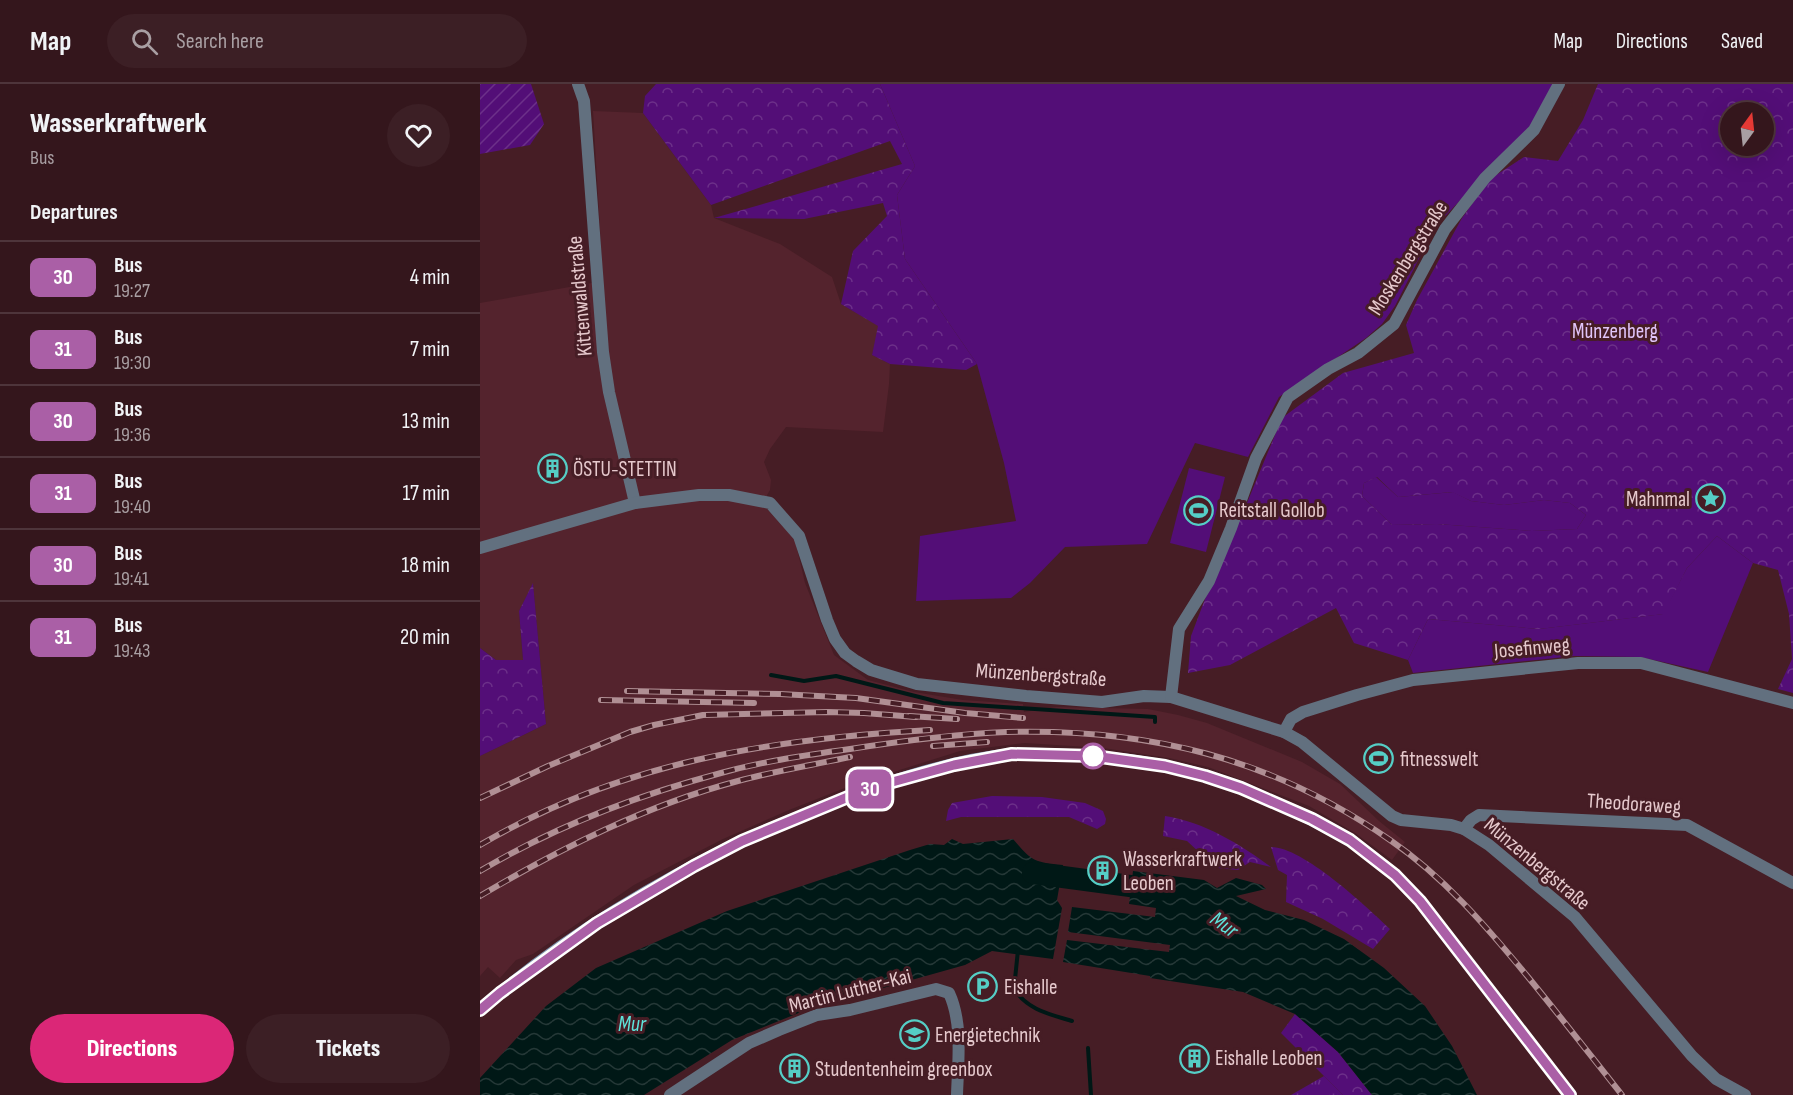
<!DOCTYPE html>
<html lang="en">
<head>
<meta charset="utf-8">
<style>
	:root { --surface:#34161c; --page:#3c1f25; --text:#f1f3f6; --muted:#a99fa3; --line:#4e353b; --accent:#db2777 }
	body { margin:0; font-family:"Sofia Sans Condensed",sans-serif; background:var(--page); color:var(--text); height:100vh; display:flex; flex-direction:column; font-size:22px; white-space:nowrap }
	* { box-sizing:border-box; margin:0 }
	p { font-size:20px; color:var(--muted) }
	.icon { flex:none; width:33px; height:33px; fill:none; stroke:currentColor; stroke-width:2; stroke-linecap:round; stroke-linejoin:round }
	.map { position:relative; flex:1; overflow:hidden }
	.details { display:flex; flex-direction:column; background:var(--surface); width:480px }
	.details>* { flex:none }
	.badge { padding:0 12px; border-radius:9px; font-size:21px; line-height:39px }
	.needle { width:39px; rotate:15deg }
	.buttons { position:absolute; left:1240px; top:18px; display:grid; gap:12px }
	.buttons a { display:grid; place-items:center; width:54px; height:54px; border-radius:50%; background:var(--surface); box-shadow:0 6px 24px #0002,0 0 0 2px var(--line); font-size:30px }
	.map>.badge { position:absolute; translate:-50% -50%; box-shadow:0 0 0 3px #fff }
	h2 { padding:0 30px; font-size:22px; line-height:54px }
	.round { display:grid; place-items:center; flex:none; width:63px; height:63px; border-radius:32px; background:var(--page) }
	.overview { display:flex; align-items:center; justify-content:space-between; height:102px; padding:0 30px }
	h1 { font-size:28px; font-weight:800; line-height:45px }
	.primary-button { display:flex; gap:12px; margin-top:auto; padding:12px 30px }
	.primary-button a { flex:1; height:69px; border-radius:36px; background:var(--accent); color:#fff; font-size:24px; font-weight:800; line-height:69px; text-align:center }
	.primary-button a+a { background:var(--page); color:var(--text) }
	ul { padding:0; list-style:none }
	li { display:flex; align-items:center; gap:18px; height:72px; padding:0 30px; border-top:2px solid var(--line) }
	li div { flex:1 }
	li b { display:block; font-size:22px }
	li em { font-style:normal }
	li .badge { min-width:66px; font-weight:700; text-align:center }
	header { display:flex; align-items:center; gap:36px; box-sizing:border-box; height:84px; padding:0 30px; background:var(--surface); border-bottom:2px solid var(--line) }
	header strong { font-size:28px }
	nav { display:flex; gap:33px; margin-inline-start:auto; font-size:21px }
	.search { width:420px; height:54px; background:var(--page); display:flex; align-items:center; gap:15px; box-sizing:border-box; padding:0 21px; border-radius:33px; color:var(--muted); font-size:22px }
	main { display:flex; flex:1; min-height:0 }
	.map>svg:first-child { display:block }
	.built { fill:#54232d }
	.grass { fill:#530e77 }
	.forest { fill:url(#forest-crowns); fill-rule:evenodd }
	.park { fill:url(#park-tufts) }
	.garden { fill:url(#garden-furrows) }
	.water { fill:url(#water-waves) }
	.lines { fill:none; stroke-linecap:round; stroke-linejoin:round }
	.stream { stroke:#001816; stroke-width:4 }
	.river { stroke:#001816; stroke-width:22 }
	.minor { stroke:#62707f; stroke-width:12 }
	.secondary { stroke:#7f96ae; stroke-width:12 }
	.rail-casing { stroke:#b08f94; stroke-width:6 }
	.rail { stroke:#461d25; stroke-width:4; stroke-dasharray:11; stroke-linecap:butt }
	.line-casing { stroke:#fff; stroke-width:14 }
	.line { stroke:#aa5fa6; stroke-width:9 }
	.stop-dot { fill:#fff; stroke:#aa5fa6; stroke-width:3 }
	.labels { text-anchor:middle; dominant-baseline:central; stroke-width:6; stroke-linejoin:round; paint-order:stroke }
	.street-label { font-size:21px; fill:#e6c9cd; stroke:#461d25 }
	.park-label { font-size:21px; fill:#e1c5fa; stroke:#461d25 }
	.poi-label { font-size:21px; fill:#e6c9cd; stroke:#461d25; text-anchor:start }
	.water-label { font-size:22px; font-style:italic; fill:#5ee4db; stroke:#461d25 }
</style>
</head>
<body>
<header>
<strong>Map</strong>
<div class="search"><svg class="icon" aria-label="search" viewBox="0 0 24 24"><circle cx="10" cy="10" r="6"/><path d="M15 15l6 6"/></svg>Search here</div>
<nav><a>Map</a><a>Directions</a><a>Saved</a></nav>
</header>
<main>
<section class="details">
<div class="overview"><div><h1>Wasserkraftwerk</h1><p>Bus</p></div><a class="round"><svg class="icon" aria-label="heart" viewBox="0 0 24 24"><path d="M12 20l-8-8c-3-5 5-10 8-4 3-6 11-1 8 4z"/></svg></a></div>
<h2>Departures</h2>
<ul>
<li><span class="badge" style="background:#aa5fa6;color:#fff">30</span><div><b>Bus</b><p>19:27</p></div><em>4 min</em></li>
<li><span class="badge" style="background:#aa5fa6;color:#fff">31</span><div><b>Bus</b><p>19:30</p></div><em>7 min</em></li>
<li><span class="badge" style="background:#aa5fa6;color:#fff">30</span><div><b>Bus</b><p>19:36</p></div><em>13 min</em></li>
<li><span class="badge" style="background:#aa5fa6;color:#fff">31</span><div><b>Bus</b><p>19:40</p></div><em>17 min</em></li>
<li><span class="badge" style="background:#aa5fa6;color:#fff">30</span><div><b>Bus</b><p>19:41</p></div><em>18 min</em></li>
<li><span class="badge" style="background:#aa5fa6;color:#fff">31</span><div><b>Bus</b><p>19:43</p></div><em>20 min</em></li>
</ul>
<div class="primary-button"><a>Directions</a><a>Tickets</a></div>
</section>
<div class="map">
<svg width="1313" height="1011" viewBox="0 0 1313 1011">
	<defs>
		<pattern id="forest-crowns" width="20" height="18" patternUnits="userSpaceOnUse" patternTransform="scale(1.5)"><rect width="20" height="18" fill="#530e77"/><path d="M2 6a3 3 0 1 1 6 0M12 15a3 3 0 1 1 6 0" fill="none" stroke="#6c3089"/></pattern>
		<pattern id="park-tufts" width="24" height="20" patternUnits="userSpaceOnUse" patternTransform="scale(1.5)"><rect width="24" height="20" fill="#530e77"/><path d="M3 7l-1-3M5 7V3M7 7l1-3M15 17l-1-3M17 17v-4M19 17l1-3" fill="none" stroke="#6c3089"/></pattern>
		<pattern id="garden-furrows" width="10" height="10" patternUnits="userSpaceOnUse" patternTransform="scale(1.5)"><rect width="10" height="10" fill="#530e77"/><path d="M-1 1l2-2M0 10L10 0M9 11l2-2" fill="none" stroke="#6c3089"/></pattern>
		<pattern id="water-waves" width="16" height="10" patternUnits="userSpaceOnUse" patternTransform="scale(1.5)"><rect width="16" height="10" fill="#001816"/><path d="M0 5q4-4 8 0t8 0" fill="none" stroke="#253837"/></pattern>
	</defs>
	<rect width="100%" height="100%" fill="#461d25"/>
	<!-- built -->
	<polygon class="built" points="113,27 163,29 231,121 234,134 300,160 352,193 361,220 399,242 392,271 410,280 409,300 403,348 306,343 290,365 284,378 291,396 290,406 287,411 287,425 315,456 325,499 354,571 388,596 434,608 483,616 543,620 544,628 577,623 668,625 698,631 727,639 822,678 860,700 899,737 925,758 912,776 875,749 829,722 728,683 689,674 623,664 545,659 480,667 375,700 309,726 243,755 154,801 53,870 36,876 20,894 8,883 0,892 0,672 66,640 53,500 39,527 43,577 16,576 0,564 0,219 123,197"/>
	<!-- grass -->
	<g class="grass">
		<polygon points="400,0 1073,0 1053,39 955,143 915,222 902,240 886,254 799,313 768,373 715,359 667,460 585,463 550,499 531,514 436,517 440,452 536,437 524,379 497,280 425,175 417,111 435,82"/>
		<polygon points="709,384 745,393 726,468 690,459"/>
		<polygon points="896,393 918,413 973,408 991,417 1024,421 1064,416 1090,419 1106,431 1097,445 1052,447 957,440 912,441 882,412 884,399"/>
		<polygon points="1237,452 1273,479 1228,588 1160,573 1094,572 933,589 928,576 948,535 1059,545 1183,530 1207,484"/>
	</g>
	<!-- forest -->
	<g class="forest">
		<polygon points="176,0 400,0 435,82 417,111 425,175 497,280 486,286 410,280 392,271 398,242 361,220 373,167 407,132 403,119 324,135 234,134 422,80 410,57 231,121 163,29 165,12"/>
		<path d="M1118 0H1313V609L1298 605 1312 575 1309 530 1298 486 1273 479 1237 452 1207 484 1184 530 1059 545 948 535 928 576 874 559 856 524 750 581 708 589 711 552 733 494 762 431 802 334 863 289 934 269 926 241 937 216 982 134 1010 95 1044 73 1078 77 1103 36ZM1251 28H1284V62H1251ZM897 393 918 413 972 408 991 417 1024 421 1064 416 1090 419 1106 431 1097 445 1052 447 957 440 912 441 882 412 884 399Z"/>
		<polygon points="53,499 66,640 0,672 0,564 16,576 43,576 39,527"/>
		<polygon points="512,712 562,713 605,719 623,727 626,735 625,740 617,745 589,733 481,733 466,737 468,726 472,719"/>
		<path d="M685 732C724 738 760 760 791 783L770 778 758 786 738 784 740 776 720 769 707 757 683 752Z"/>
		<path d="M791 763C823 763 886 822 910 845L893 865 843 835 806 818 807 791 798 786Z"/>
		<polygon points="815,930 858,968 892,1011 863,1011 801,949"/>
	</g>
	<!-- park -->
	<polygon class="park" points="844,992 863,1011 811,1011"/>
	<!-- garden -->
	<polygon class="garden" points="0,0 51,0 64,40 50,61 0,70"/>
	<!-- water -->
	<g class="water">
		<path d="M472 755 483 760 533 755C552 777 553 778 583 781L577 816 582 824 573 875 512 867 485 881 396 906 363 911 252 956 164 1011H0V994L66 922 116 884 247 827 430 766 450 760 464 761Z"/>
		<polygon points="653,787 724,796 737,804 756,794 782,801 786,805 756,812 785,826 824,836 864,855 904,884 945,922 972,962 997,1011 892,1011 858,968 815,930 763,908 670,894 670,892 583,878 587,856 689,868 690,861 588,848 592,823 675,833 676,824 649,820"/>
	</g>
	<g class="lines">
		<!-- stream -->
		<g class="stream">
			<polyline points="291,591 324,597 356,592 463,619 675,633 675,638"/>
			<path d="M538 866 534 905C548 926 569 930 592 937"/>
			<polyline points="608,964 611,1011"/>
		</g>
		<!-- river -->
		<polyline class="river" points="553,789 680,806"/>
		<!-- minor -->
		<g class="minor">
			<polyline points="98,0 104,17 123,268 129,308 155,419"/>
			<polyline points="0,464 155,419 219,411 249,411 290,419 319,452 347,536 355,555 365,569 376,577 391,586 437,600 546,612 622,618 664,612 691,613 804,648 822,658 912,732 921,736 971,741 984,745 1009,761 1095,833 1212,972 1236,995 1265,1011"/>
			<polyline points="691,613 699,545 729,497 751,444 776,374 808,313 848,285 878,269 914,240 965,145 1005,94 1054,46 1079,0"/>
			<polyline points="804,648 811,635 823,628 877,611 933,596 1098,579 1161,579 1313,619"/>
			<polyline points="984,745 991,736 999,731 1207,741 1313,799"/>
			<path d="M190 1011 269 959 299 946 337 931 370 926 456 905 469 909C483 939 478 978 477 1011"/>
		</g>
		<!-- secondary -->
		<path class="secondary" d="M0 926C77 858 168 803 260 758 283 747 307 738 331 728 391 703 466 676 532 670 551 669 570 670 589 671 635 673 682 679 726 692 776 707 824 731 870 756"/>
		<defs>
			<g id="rail">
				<polyline points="147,607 300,610 376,614 485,629 543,634"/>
				<polyline points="121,616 274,619"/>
				<polyline points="429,632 477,635"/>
				<polyline points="453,662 507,658"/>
				<polyline points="0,714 68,682 150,648 174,641 223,631 348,628 384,629 436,633"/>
				<path d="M0 761C141 678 289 655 450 646"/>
				<path d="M0 787C74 743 158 711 241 689 284 677 327 671 370 665 422 657 474 650 526 648 668 644 792 674 910 756 964 793 1006 842 1048 893 1080 932 1111 972 1142 1011"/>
				<path d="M0 812C81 764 167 721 258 697 295 687 333 681 370 673"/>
			</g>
		</defs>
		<!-- rail casing -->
		<use href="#rail" class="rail-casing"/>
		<!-- rail -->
		<use href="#rail" class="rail"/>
	</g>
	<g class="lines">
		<defs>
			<polyline id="line" points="0,926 20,909 117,839 214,782 262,757 368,713 405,700 474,681 532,670 614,672 685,682 725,692 761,704 832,735 870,756 915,791 940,817 1090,1011"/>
		</defs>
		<!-- line casing -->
		<use href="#line" class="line-casing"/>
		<!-- line -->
		<use href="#line" class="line"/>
	</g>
	<!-- icons -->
	<defs>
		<symbol id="building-ring" viewBox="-11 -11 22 22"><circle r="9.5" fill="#461d25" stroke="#55cec6" stroke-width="1.5"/><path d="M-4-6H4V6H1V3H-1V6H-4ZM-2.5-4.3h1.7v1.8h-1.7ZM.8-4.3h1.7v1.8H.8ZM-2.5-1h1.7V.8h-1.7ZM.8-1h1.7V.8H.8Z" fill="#55cec6"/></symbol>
		<symbol id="sight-ring" viewBox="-11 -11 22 22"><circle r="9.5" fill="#461d25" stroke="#55cec6" stroke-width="1.5"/><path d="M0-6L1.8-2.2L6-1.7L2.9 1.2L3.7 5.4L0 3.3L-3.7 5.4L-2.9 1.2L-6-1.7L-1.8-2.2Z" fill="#55cec6"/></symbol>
		<symbol id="stadium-ring" viewBox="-11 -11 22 22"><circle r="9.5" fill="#461d25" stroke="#55cec6" stroke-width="1.5"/><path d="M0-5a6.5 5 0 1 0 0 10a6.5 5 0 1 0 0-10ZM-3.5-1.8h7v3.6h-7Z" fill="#55cec6"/></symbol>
		<symbol id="parking-ring" viewBox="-11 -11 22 22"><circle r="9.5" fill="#461d25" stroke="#55cec6" stroke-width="1.5"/><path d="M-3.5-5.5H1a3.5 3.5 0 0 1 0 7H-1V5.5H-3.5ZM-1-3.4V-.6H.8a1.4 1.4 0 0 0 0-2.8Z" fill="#55cec6"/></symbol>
		<symbol id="university-ring" viewBox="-11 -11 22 22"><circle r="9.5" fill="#461d25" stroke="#55cec6" stroke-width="1.5"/><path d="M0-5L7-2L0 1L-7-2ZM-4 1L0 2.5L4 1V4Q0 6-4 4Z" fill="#55cec6"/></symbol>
	</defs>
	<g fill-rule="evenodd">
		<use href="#building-ring" x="56" y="368" width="33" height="33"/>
		<use href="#sight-ring" x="1214" y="398" width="33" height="33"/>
		<use href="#stadium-ring" x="702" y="410" width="33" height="33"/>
		<use href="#stadium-ring" x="882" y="658" width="33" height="33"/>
		<use href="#building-ring" x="606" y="770" width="33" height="33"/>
		<use href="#parking-ring" x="486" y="886" width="33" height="33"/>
		<use href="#university-ring" x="418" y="934" width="33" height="33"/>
		<use href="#building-ring" x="698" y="958" width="33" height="33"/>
		<use href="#building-ring" x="298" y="968" width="33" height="33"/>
	</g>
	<!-- markers -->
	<circle class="stop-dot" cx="613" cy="672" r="12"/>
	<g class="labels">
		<!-- street labels -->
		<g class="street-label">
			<text transform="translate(928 174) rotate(-58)">Moskenbergstraße</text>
			<text transform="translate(100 212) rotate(-95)">Kittenwaldstraße</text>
			<text transform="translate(1052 564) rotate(-5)">Josefinweg</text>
			<text transform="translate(561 591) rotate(4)">Münzenbergstraße</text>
			<text transform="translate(1154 720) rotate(4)">Theodoraweg</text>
			<text transform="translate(1057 780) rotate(40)">Münzenbergstraße</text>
			<text transform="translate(370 907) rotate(-14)">Martin Luther-Kai</text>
		</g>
		<!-- park labels -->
		<g class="park-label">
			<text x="1135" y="247">Münzenberg</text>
		</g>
		<!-- poi labels -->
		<g class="poi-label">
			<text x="93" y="385">ÖSTU-STETTIN</text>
			<text x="1210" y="415" text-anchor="end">Mahnmal</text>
			<text x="739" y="426">Reitstall Gollob</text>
			<text x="920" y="675">fitnesswelt</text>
			<text x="643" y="775">Wasserkraftwerk<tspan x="643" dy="24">Leoben</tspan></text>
			<text x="524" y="903">Eishalle</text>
			<text x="455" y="951">Energietechnik</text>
			<text x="735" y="974">Eishalle Leoben</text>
			<text x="335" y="985">Studentenheim greenbox</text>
		</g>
		<!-- water labels -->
		<g class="water-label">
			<text transform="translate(744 841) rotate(36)">Mur</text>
			<text x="152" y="940">Mur</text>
		</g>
	</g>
</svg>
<div class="buttons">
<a><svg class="needle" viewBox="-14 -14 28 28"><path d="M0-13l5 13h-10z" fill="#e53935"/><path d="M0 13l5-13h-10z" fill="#a99fa3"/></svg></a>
</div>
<b class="badge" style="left:390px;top:705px;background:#aa5fa6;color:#fff">30</b>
</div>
</main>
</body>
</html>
